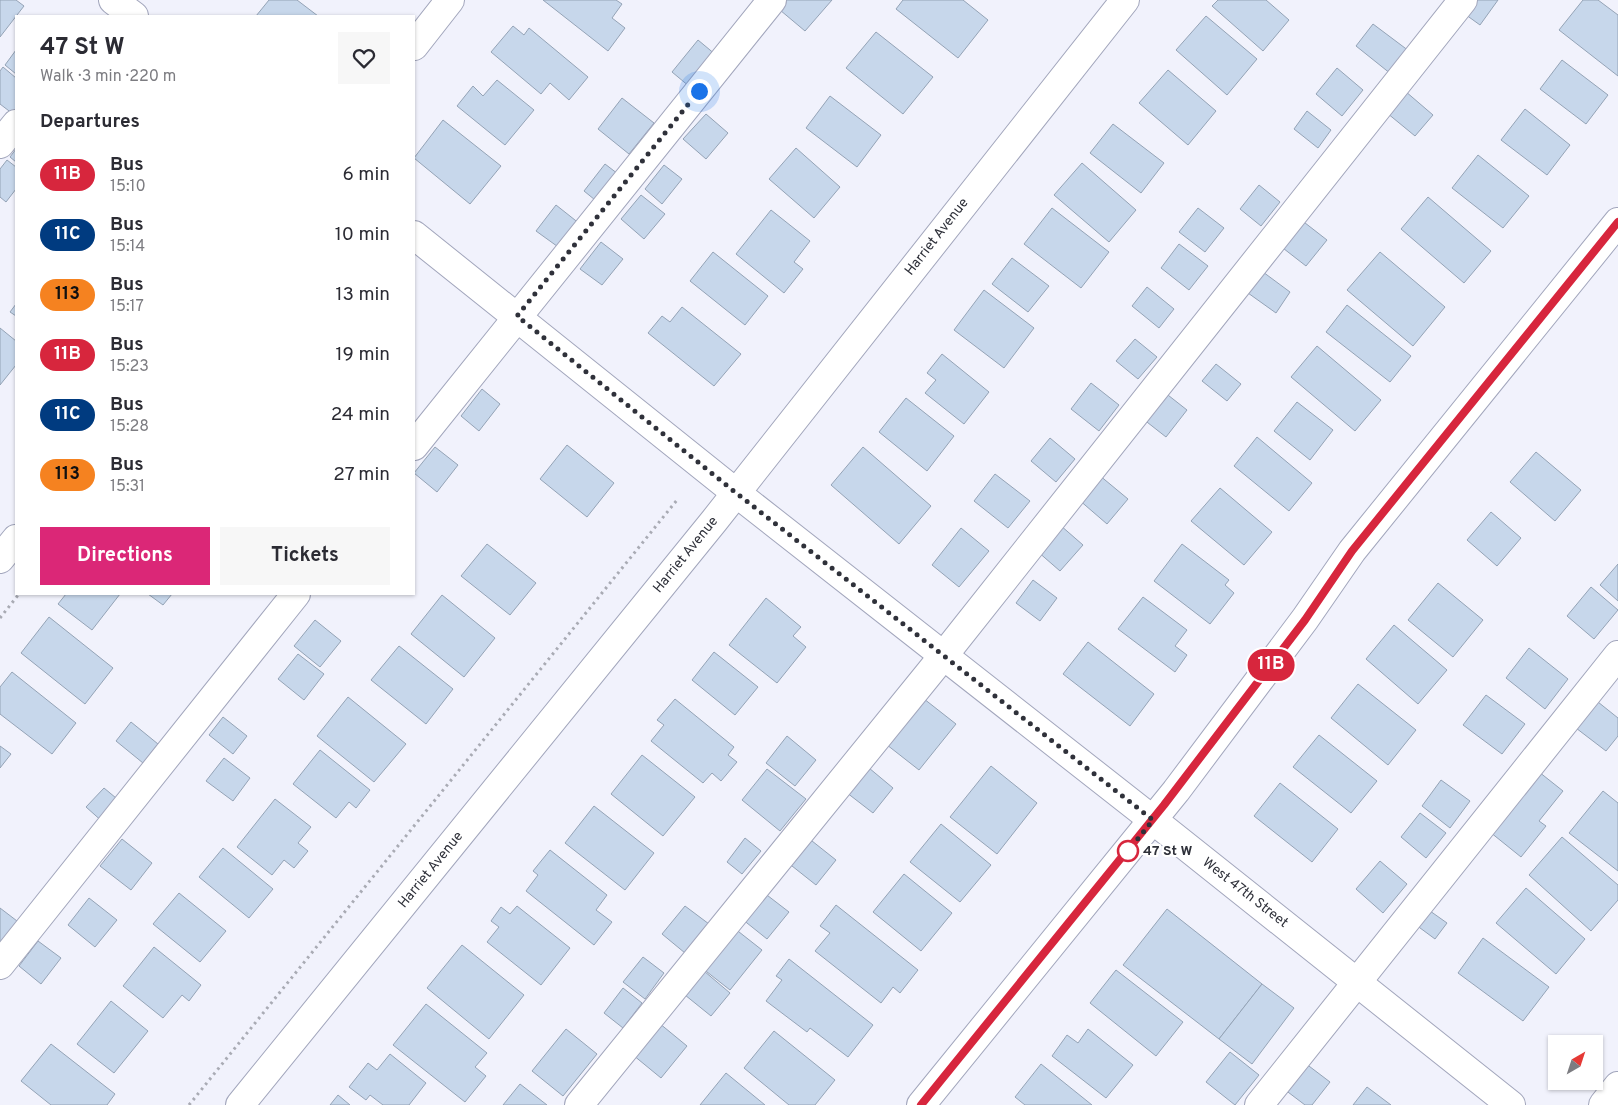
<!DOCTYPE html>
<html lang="en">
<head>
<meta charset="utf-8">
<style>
	:root { --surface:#fff; --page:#f7f7f7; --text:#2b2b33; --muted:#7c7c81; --accent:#db2777 }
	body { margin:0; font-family:Overpass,sans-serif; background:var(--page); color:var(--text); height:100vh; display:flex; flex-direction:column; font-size:19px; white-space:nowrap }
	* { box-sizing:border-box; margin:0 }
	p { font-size:16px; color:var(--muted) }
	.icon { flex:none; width:28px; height:28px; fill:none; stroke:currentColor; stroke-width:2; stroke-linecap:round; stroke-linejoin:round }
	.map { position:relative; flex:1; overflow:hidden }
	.drawer { position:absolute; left:15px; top:15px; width:400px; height:580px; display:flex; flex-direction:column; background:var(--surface); border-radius:0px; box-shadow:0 1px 4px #0004 }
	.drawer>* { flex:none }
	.badge { padding:0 10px; border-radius:16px; font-size:18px; line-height:32px }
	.needle { width:32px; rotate:39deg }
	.buttons { position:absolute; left:1548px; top:1035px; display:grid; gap:10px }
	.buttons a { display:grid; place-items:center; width:55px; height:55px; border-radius:0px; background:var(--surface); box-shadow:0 1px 4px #0004; font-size:25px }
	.you { position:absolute; width:25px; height:25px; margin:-12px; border:4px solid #fff; border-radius:50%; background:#1a73e8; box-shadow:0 0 0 8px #1a73e833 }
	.map>.badge { position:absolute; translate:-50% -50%; box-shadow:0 0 0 2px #fff }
	h2 { padding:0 25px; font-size:19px; line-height:45px }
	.round { display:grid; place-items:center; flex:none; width:52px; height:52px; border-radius:0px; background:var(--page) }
	.head { display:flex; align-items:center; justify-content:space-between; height:85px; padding:0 25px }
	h1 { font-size:24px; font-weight:700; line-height:38px }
	.action { display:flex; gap:10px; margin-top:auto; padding:10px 25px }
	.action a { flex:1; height:58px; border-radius:0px; background:var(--accent); color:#fff; font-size:20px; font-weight:700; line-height:58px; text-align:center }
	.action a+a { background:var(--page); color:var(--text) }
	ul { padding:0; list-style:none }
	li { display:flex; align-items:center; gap:15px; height:60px; padding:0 25px }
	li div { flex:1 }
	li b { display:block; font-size:19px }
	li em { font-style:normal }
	li .badge { min-width:55px; font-weight:700; text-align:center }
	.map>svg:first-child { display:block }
	.building { fill:#c7d7eb; stroke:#94a3b6 }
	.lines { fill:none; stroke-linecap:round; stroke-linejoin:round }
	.minor-casing { stroke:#a2a6bc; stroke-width:30 }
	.path { stroke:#a9abb4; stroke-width:3; stroke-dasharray:2.5 4; stroke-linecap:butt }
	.minor { stroke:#fff; stroke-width:28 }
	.line-casing { stroke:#fff; stroke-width:11 }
	.line { stroke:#d7263d; stroke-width:8 }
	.walk { stroke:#2f313a; stroke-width:5; stroke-dasharray:0 9 }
	.stop-dot { fill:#fff; stroke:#d7263d; stroke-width:2.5 }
	.labels { text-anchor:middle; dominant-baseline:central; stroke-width:4.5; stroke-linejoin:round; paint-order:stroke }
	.street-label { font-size:14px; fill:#2f313a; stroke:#fff }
	.stop-label { font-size:14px; font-weight:bold; fill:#2f313a; stroke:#fff; text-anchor:start }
</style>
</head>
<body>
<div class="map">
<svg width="1618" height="1105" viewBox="0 0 1618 1105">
	<rect width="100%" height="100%" fill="#f1f2fc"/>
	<!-- building -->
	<g class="building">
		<polygon points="0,0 16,0 24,6 0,37"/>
		<polygon points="269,0 297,0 318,16 256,16"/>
		<polygon points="543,0 616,0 622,4 612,18 625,28 608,51"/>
		<polygon points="778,0 832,0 805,31 774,5"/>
		<polygon points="903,0 963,0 988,20 958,58 896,9"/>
		<polygon points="1218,0 1266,0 1289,20 1263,51 1212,6"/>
		<polygon points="1471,0 1498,0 1480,25 1462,12"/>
		<polygon points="1583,0 1598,0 1618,15 1618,76 1559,30"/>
		<polygon points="1206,16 1257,59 1227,95 1176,50"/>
		<polygon points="1373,24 1409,51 1391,74 1356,46"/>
		<polygon points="513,26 524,35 529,28 588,77 569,100 550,83 541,94 491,52"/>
		<polygon points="876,32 933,77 903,114 846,68"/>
		<polygon points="698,40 716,55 690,87 672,72"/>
		<polygon points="16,50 16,74 5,65"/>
		<polygon points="1562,60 1608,95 1586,124 1540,89"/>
		<polygon points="3,67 16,78 16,110 13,114 0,104 0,71"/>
		<polygon points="1337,68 1363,90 1342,116 1316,94"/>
		<polygon points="1168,70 1216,111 1188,145 1139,103"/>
		<polygon points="497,80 534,110 505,145 457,106 473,86 483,96"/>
		<polygon points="1405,91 1433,115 1415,136 1387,113"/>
		<polygon points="830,96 881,135 857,167 806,128"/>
		<polygon points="622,98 654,123 629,154 598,129"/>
		<polygon points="1525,109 1570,145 1547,175 1501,140"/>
		<polygon points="1307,111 1331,130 1318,148 1294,129"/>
		<polygon points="706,114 728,133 706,159 683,139"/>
		<polygon points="443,120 501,166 470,204 414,158"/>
		<polygon points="1113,124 1164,163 1141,193 1090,153"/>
		<polygon points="796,148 840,187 814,218 769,179"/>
		<polygon points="16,149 16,162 10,157"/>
		<polygon points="1478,155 1529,196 1503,228 1452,188"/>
		<polygon points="7,160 16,167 16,189 6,202 0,197 0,169"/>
		<polygon points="1082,163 1136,210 1109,242 1054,195"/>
		<polygon points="605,164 622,177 600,204 584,191"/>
		<polygon points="664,165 682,179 662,204 645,189"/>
		<polygon points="1259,185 1280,202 1261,226 1240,209"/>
		<polygon points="641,195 665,214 644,239 621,219"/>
		<polygon points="1428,197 1491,251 1464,283 1401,229"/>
		<polygon points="556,205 580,224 561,249 536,231"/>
		<polygon points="1052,208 1109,252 1081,288 1024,244"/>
		<polygon points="1198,208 1224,228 1205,252 1179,232"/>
		<polygon points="771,210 810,241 794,262 803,269 784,293 736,254"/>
		<polygon points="1300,219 1327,240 1306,266 1279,245"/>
		<polygon points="601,242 623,259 602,285 580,269"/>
		<polygon points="1179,244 1208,266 1189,290 1161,268"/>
		<polygon points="713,252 768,296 745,325 690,281"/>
		<polygon points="1380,252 1445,307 1413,346 1347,290"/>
		<polygon points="1012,258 1049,286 1028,312 992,284"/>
		<polygon points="1263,272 1290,292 1276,313 1248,293"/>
		<polygon points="1147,287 1174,309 1159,328 1132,306"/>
		<polygon points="984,290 1034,328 1004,368 954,330"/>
		<polygon points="16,304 16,316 10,312"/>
		<polygon points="1347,305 1411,356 1390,382 1326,332"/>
		<polygon points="682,307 741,354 714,386 648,333 662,316 670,322"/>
		<polygon points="0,328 16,341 16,365 0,385"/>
		<polygon points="1135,339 1157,357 1138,379 1116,361"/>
		<polygon points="1317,346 1381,400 1355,431 1291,377"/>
		<polygon points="942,354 989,392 964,424 925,393 936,380 927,373"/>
		<polygon points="1216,364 1241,384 1227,401 1202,381"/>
		<polygon points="1091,383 1119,405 1099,431 1071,409"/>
		<polygon points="1159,388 1187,410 1166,437 1138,415"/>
		<polygon points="482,389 500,404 479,431 461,416"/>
		<polygon points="906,398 954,436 927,471 879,432"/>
		<polygon points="1297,402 1333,430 1310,460 1274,431"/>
		<polygon points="1257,437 1312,483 1289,511 1234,466"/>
		<polygon points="1050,438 1075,459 1056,482 1031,461"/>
		<polygon points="567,445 614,483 587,517 540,479"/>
		<polygon points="435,447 458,465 437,492 414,473"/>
		<polygon points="863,447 931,506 899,544 831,485"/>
		<polygon points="1536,452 1581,490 1555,521 1510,482"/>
		<polygon points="995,474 1030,501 1008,528 974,501"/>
		<polygon points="1099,475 1128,499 1107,524 1078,499"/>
		<polygon points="1220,488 1272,532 1244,565 1191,521"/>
		<polygon points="1491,512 1521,538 1497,566 1467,540"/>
		<polygon points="1060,525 1083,545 1060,571 1037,551"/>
		<polygon points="961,528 989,551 959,587 932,565"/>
		<polygon points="487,544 536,583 510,615 461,576"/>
		<polygon points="1182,544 1229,580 1225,585 1234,593 1210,624 1154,581"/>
		<polygon points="1618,564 1618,601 1600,585"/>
		<polygon points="1033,580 1057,598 1040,621 1016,603"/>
		<polygon points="1438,583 1483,620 1453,657 1408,620"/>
		<polygon points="1591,587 1618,610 1594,639 1567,616"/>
		<polygon points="66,594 120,594 92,630 58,604"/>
		<polygon points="148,594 172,594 163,605"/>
		<polygon points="442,595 495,638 464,677 411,634"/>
		<polygon points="1143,597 1187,630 1175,646 1187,655 1175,672 1118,629"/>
		<polygon points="766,598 801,627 793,636 806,647 777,683 729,645"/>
		<polygon points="49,617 113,668 85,704 21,653"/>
		<polygon points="315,620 341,641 320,667 294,646"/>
		<polygon points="1394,625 1447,670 1418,704 1366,659"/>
		<polygon points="1088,642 1154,694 1130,726 1063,674"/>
		<polygon points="399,646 453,689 426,724 371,680"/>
		<polygon points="1529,648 1568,679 1545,709 1506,678"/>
		<polygon points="714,652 758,687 735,715 692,680"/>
		<polygon points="298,654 324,674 304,700 278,679"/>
		<polygon points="12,672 76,723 52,754 0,714 0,687"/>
		<polygon points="1358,684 1416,730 1388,765 1331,718"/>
		<polygon points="919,695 956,724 919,770 882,741"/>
		<polygon points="1486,695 1525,724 1502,754 1463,725"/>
		<polygon points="348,697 406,744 374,782 317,736"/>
		<polygon points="1593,698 1618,718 1618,736 1606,751 1572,725"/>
		<polygon points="675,699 734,747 728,755 737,762 721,781 712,773 703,783 651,741 664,725 657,720"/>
		<polygon points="223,717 247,736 233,754 209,735"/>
		<polygon points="131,722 158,744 143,763 116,741"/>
		<polygon points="1319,735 1377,781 1351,813 1293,767"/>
		<polygon points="787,736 816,760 795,786 766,763"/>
		<polygon points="0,746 11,754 0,768"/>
		<polygon points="320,750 370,790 356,808 349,802 336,818 293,784"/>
		<polygon points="642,755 695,797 663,836 611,794"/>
		<polygon points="224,758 250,778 233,801 206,781"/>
		<polygon points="863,763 893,788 873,813 842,789"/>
		<polygon points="991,766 1037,803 997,854 950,817"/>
		<polygon points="1534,768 1563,791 1539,821 1546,826 1521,857 1485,828"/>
		<polygon points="767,769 806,799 780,831 742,800"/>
		<polygon points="1441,780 1470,801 1450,828 1422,806"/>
		<polygon points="1280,783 1338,829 1312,862 1254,816"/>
		<polygon points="104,788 122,803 104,823 86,807"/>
		<polygon points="1603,791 1618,803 1618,871 1569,833"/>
		<polygon points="275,799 311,827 298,843 308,851 294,868 284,860 272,875 237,847"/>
		<polygon points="594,806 654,853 625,890 565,843"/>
		<polygon points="1420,813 1446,833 1426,858 1401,837"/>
		<polygon points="941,824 991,865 960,902 910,862"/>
		<polygon points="807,837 836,860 816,885 787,862"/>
		<polygon points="1562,837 1618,885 1618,900 1591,931 1529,875"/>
		<polygon points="745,838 761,851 742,874 727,862"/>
		<polygon points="122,839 152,863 131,890 100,866"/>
		<polygon points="223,848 273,889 249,918 199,877"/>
		<polygon points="550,850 607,895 596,910 612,922 594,945 526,891 538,875 533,871"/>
		<polygon points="1380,861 1407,884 1383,913 1356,889"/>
		<polygon points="904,874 952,913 921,951 873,912"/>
		<polygon points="1526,888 1585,939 1556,974 1496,923"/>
		<polygon points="763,892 789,912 767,939 742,919"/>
		<polygon points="179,893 226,931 200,962 153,924"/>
		<polygon points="89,898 117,920 95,947 68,925"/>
		<polygon points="836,905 918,970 900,993 893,987 881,1003 815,951 830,933 820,926"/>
		<polygon points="517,906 570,948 541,985 487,942 499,927 491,921 501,907 510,914"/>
		<polygon points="685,906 709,924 685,953 662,934"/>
		<polygon points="1423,906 1447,923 1435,939 1412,922"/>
		<polygon points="0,908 21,924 0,947"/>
		<polygon points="1167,909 1262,984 1219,1039 1123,965"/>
		<polygon points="734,928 762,950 730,990 702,968"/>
		<polygon points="1483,938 1549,987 1523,1021 1458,973"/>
		<polygon points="38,941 61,958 41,984 19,966"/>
		<polygon points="462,945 524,995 489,1039 427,988"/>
		<polygon points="154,947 201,985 189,1001 182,995 163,1018 123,986"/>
		<polygon points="643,957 664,973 645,999 623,982"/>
		<polygon points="789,959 873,1025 848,1057 810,1028 807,1032 766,1001 782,980 776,976"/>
		<polygon points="1116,970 1183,1022 1156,1056 1090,1003"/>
		<polygon points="704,971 730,993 711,1016 685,995"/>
		<polygon points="1262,984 1294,1008 1252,1064 1219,1039"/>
		<polygon points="623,988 642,1003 623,1028 604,1013"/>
		<polygon points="111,1001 148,1031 114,1073 77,1044"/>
		<polygon points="426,1004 487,1053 475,1067 486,1076 465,1102 393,1045"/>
		<polygon points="659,1023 687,1046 661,1078 633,1055"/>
		<polygon points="566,1029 597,1054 563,1096 532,1071"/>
		<polygon points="1088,1029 1133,1065 1106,1098 1052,1056 1067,1035 1078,1043"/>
		<polygon points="774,1031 835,1080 815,1105 789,1105 744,1068"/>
		<polygon points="51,1044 115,1094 107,1105 51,1105 21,1081"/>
		<polygon points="1230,1052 1259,1075 1235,1105 1206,1082"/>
		<polygon points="390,1054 426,1083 409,1105 383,1105 370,1095 366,1100 349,1087 368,1063 377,1070"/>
		<polygon points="1301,1060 1330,1082 1312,1105 1305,1105 1280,1086"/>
		<polygon points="1041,1064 1092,1105 1025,1105 1015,1097"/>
		<polygon points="726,1073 765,1105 700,1105"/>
		<polygon points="520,1084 547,1105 503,1105"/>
		<polygon points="1367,1087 1391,1105 1353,1105"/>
		<polygon points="338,1095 350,1105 330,1105"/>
	</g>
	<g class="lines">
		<defs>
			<g id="minor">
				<polyline points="113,0 134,16"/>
				<polyline points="414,46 450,0"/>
				<polyline points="0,144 16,124"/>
				<polyline points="414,235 735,492 1153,820 1511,1105"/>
				<polyline points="414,446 772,0"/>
				<polyline points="0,559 16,539"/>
				<polyline points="0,965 296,594"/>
				<polyline points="240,1105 714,521 1125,0"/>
				<polyline points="579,1105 944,655 1463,0"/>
				<polyline points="921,1105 1176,791 1305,619 1352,551 1618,222"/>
				<polyline points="1259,1105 1618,655"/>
				<polyline points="1603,1105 1618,1086"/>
			</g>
		</defs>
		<!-- minor casing -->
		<use href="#minor" class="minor-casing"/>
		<!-- path -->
		<g class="path">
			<polyline points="0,618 19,594"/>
			<polyline points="189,1105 677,500"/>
		</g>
		<!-- minor -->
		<use href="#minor" class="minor"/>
	</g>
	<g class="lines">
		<defs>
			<polyline id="line" points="921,1105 1164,805 1305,620 1352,551 1618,222"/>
		</defs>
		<!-- line casing -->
		<use href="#line" class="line-casing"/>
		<!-- line -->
		<use href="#line" class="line"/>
		<!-- walk -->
		<polyline class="walk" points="699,91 517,316 735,492 1153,820 1128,851"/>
	</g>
	<!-- markers -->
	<circle class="stop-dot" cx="1128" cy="851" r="10"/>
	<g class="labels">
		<!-- street labels -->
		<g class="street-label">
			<text transform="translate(937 237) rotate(-52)">Harriet Avenue</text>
			<text transform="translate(686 555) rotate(-51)">Harriet Avenue</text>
			<text transform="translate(431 870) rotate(-51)">Harriet Avenue</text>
			<text transform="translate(1245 893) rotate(38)">West 47th Street</text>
		</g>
		<!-- stop labels -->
		<g class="stop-label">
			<text x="1143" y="851">47 St W</text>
		</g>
	</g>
</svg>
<div class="buttons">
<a><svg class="needle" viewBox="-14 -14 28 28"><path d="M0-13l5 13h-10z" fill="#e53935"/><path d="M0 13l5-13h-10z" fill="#7c7c81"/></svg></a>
</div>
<div class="you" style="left:699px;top:91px"></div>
<b class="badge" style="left:1271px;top:665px;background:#d7263d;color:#fff">11B</b>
<section class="drawer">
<div class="head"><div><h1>47 St W</h1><p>Walk · 3 min · 220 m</p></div><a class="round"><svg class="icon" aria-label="heart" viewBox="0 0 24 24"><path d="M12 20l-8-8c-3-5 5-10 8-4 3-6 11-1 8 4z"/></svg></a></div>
<h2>Departures</h2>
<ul>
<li><span class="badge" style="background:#d7263d;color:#fff">11B</span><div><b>Bus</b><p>15:10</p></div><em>6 min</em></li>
<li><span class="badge" style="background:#003b80;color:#fff">11C</span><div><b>Bus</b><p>15:14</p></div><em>10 min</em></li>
<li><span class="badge" style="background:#f58220;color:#111">113</span><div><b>Bus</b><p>15:17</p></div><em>13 min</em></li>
<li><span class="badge" style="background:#d7263d;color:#fff">11B</span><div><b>Bus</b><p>15:23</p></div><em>19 min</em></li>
<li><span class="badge" style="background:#003b80;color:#fff">11C</span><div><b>Bus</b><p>15:28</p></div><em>24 min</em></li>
<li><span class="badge" style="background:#f58220;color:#111">113</span><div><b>Bus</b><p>15:31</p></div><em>27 min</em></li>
</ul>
<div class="action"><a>Directions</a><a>Tickets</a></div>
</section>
</div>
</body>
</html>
